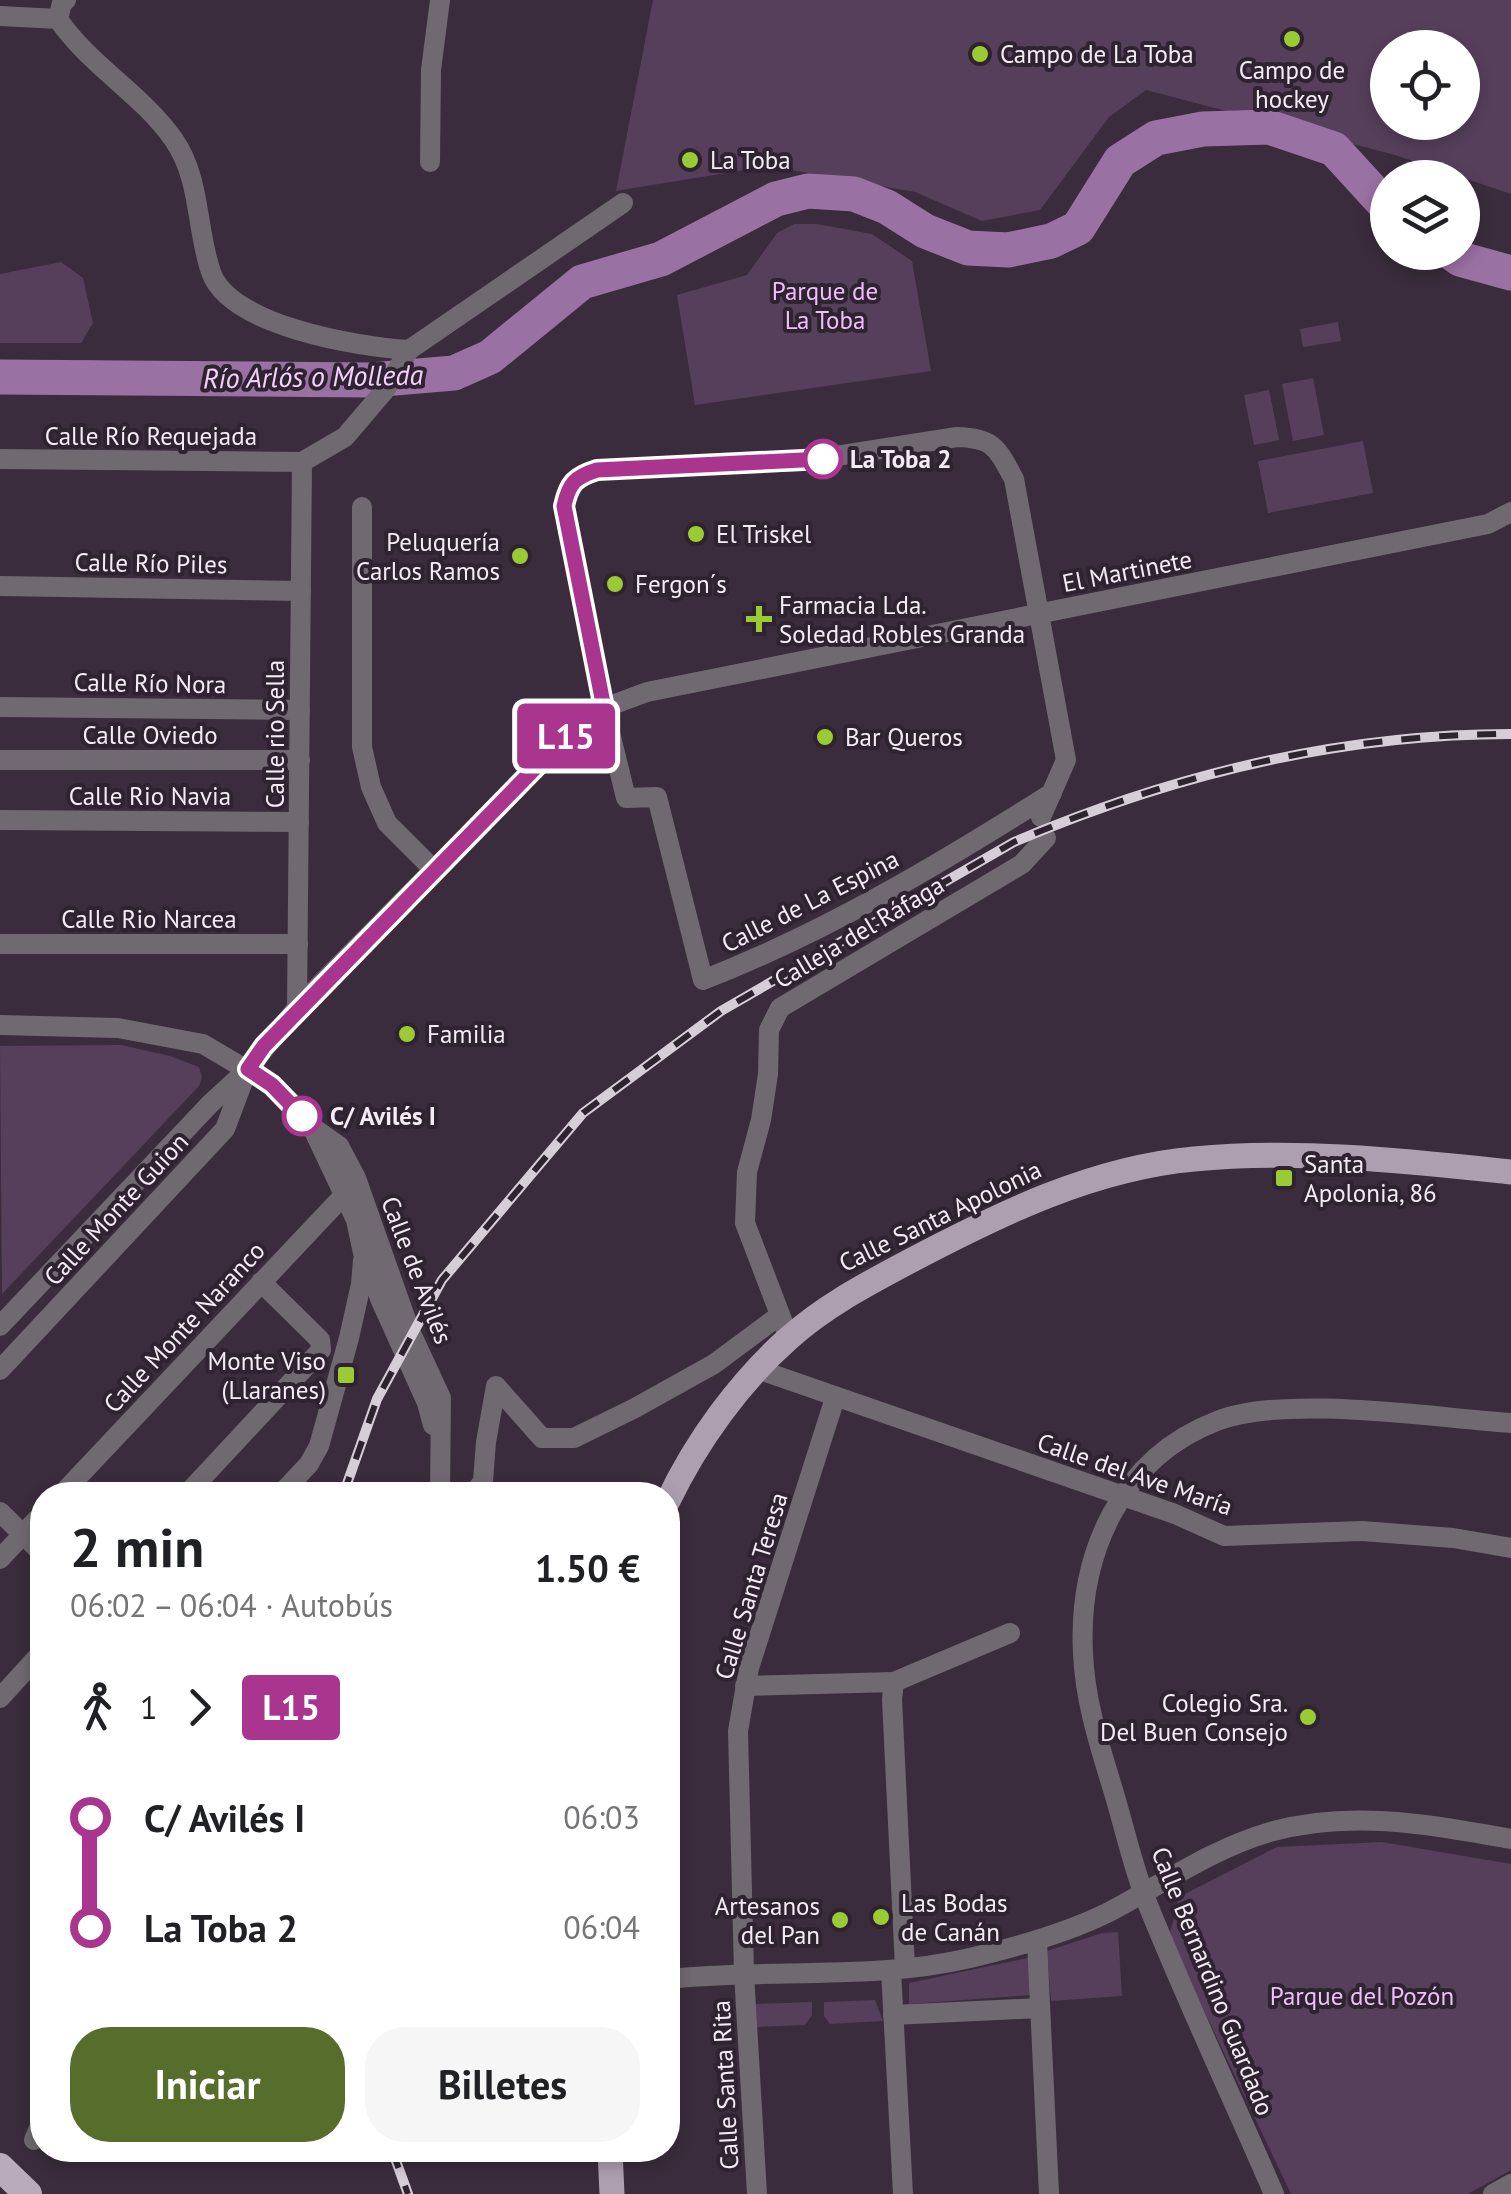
<!DOCTYPE html>
<html lang="es">
<head>
<meta charset="utf-8">
<style>
	:root { --surface:#fff; --page:#f6f6f6; --text:#202124; --muted:#757577; --accent:#576d2b }
	body { margin:0; font-family:"PT Sans",sans-serif; background:var(--page); color:var(--text); height:100vh; display:flex; flex-direction:column; font-size:38px; white-space:nowrap }
	* { box-sizing:border-box; margin:0 }
	p { font-size:32px; color:var(--muted) }
	.icon { flex:none; width:55px; height:55px; fill:none; stroke:currentColor; stroke-width:2; stroke-linecap:round; stroke-linejoin:round }
	.map { position:relative; flex:1; overflow:hidden }
	.details { position:absolute; left:30px; top:1482px; width:650px; height:680px; display:flex; flex-direction:column; background:var(--surface); border-radius:40px; box-shadow:0 5px 15px #0003 }
	.details>* { flex:none }
	.badge { padding:0 20px; border-radius:8px; font-size:35px; line-height:65px }
	.controls { position:absolute; left:1370px; top:30px; display:grid; gap:20px }
	.controls a { display:grid; place-items:center; width:110px; height:110px; border-radius:50%; background:var(--surface); box-shadow:0 5px 15px #0003; font-size:50px }
	.map>.badge { position:absolute; translate:-50% -50%; box-shadow:0 0 0 5px #fff }
	.legs { display:flex; align-items:center; gap:15px; height:110px; padding:0 40px; font-size:32px }
	.legs p { margin-inline-start:auto }
	.overview { display:flex; align-items:center; justify-content:space-between; height:170px; padding:0 40px }
	h1 { font-size:55px; font-weight:600; line-height:75px }
	.button { display:flex; gap:20px; margin-top:auto; padding:20px 40px }
	.button a { flex:1; height:115px; border-radius:40px; background:var(--accent); color:#fff; font-size:40px; font-weight:600; line-height:115px; text-align:center }
	.button a+a { background:var(--page); color:var(--text) }
	ul { padding:0 40px; list-style:none }
	li { display:flex; align-items:center; gap:35px; height:110px; font-size:38px }
	li i { display:grid; place-items:center; width:15px; height:100%; margin:0 12px; background:currentColor }
	li i::after { content:''; width:25px; height:25px; margin:-12px; border:8px solid; border-radius:50%; background:var(--surface) }
	li p { margin-inline-start:auto }
	li:first-child i { background:linear-gradient(#0000 50%,currentColor 0) }
	li:last-child i { background:linear-gradient(currentColor 50%,#0000 0) }
	.map>svg:first-child { display:block }
	.green { fill:#563f5b; fill-rule:evenodd }
	.lines { fill:none; stroke-linecap:round; stroke-linejoin:round }
	.river { stroke:#9a71a3; stroke-width:35 }
	.minor { stroke:#706971; stroke-width:20 }
	.primary { stroke:#ad9fb0; stroke-width:25 }
	.trunk { stroke:#b9aabc; stroke-width:28 }
	.rail-casing { stroke:#d7cdd8; stroke-width:10 }
	.rail { stroke:#2f2332; stroke-width:6; stroke-dasharray:19; stroke-linecap:butt }
	.line-1-casing { stroke:#fff; stroke-width:22 }
	.line-1 { stroke:#a9358e; stroke-width:15 }
	.poi-dot { fill:#9acb34; stroke:#2f2332; stroke-width:4 }
	.stop-1-dot { fill:#fff; stroke:#a9358e; stroke-width:5 }
	.labels { text-anchor:middle; dominant-baseline:central; stroke-width:8; stroke-linejoin:round; paint-order:stroke }
	.poi-label { font-size:25px; fill:#f4ebf5; stroke:#2f2332; text-anchor:start }
	.park-label { font-size:25px; fill:#efbff9; stroke:#2f2332 }
	.street-label { font-size:25px; fill:#f4ebf5; stroke:#2f2332 }
	.stop-label { font-size:25px; font-weight:bold; fill:#f4ebf5; stroke:#2f2332; text-anchor:start }
	.water-label { font-size:28px; font-style:italic; fill:#f6d1fd; stroke:#2f2332 }
</style>
</head>
<body>
<div class="map">
<svg width="1511" height="2194" viewBox="0 0 1511 2194">
	<rect width="100%" height="100%" fill="#3a2c3c"/>
	<!-- green -->
	<g class="green">
		<path d="M653 0H1511V194L1395 155 1146 90 1109 117 1040 210 982 221 915 192 768 166 616 191ZM1388 48H1462V122H1388Z"/>
		<polygon points="794,224 817,224 872,234 912,261 931,371 695,405 677,295 747,275 777,233"/>
		<polygon points="61,262 83,278 93,323 81,343 0,343 0,274"/>
		<polygon points="1338,322 1341,341 1303,347 1300,329"/>
		<polygon points="1313,378 1324,435 1293,441 1282,384"/>
		<polygon points="1269,390 1279,440 1254,445 1244,395"/>
		<polygon points="1363,441 1373,493 1268,513 1258,461"/>
		<polygon points="121,1045 170,1056 199,1067 202,1077 199,1086 2,1294 0,1046"/>
		<polygon points="1382,1842 1511,1864 1511,2170 1468,2194 1291,2194 1169,1937 1179,1897 1277,1847"/>
		<polygon points="1118,1932 1122,1996 1051,2001 1047,1951 1102,1933"/>
		<polygon points="1032,1957 1033,1995 909,2004 909,1983"/>
		<polygon points="875,2000 883,2021 830,2024 824,2016 824,2002"/>
		<polygon points="812,2002 812,2015 805,2025 757,2027 756,2004"/>
	</g>
	<g class="lines">
		<!-- river -->
		<g class="river">
			<polyline points="1450,252 1460,259 1511,273"/>
			<polyline points="0,377 371,380 454,373 490,357 582,282 661,259 776,199 808,191 854,194 887,207 925,231 968,248 1008,250 1051,241 1078,228 1120,161 1156,138 1203,129 1269,127 1334,149 1388,208"/>
		</g>
		<!-- minor -->
		<g class="minor">
			<path d="M66 0 62 3 58 19C89 65 142 94 174 140 201 179 196 229 211 272 229 326 359 347 409 350"/>
			<polyline points="0,16 58,19"/>
			<polyline points="430,162 431,70 440,0"/>
			<polyline points="0,459 302,462"/>
			<polyline points="302,462 345,437 385,390 409,350 623,203"/>
			<polyline points="362,507 362,747 371,787 387,823 434,870"/>
			<polyline points="0,586 301,591"/>
			<polyline points="0,707 300,710"/>
			<polyline points="0,760 300,760"/>
			<path d="M1041 817 1066 760 1014 479C997 448 994 438 957 437L804 461 597 470C575 478 569 483 564 506L604 708 626 798 657 797 703 980C826 932 940 864 1052 793"/>
			<polyline points="0,820 299,822"/>
			<polyline points="0,944 298,944"/>
			<polyline points="297,1008 302,462"/>
			<polyline points="0,1025 118,1028 203,1044 272,1085 312,1127 339,1146 356,1178 410,1331 441,1398 440,1495"/>
			<polyline points="313,1129 356,1220 363,1253 381,1301 427,1403 433,1425"/>
			<polyline points="0,1326 210,1104 248,1069 297,1008 579,723 604,708 647,692 1488,524 1511,512"/>
			<polyline points="789,1338 745,1223 747,1172 761,1120 768,1074 769,1030 780,1008 1022,864 1046,838"/>
			<polyline points="757,1369 1175,1514 1224,1536 1362,1531 1453,1538 1511,1548"/>
			<polyline points="0,1370 225,1129 245,1076"/>
			<polyline points="61,1495 345,1194"/>
			<polyline points="186,1495 321,1350 320,1340 261,1282"/>
			<polyline points="280,1495 309,1464 319,1446 349,1338 361,1284 363,1260"/>
			<polyline points="473,1495 483,1481 486,1442 496,1386 542,1438 574,1438 635,1408 714,1364 780,1315"/>
			<polyline points="0,1512 42,1553"/>
			<polyline points="0,1559 42,1514"/>
			<polyline points="745,1686 894,1682"/>
			<polyline points="0,1698 42,1652"/>
			<polyline points="1037,1941 1049,2194"/>
			<polyline points="905,1968 892,1699 894,1682 1010,1633"/>
			<polyline points="891,1970 903,2194"/>
			<path d="M668 1979C768 1968 872 1981 970 1958 1017 1947 1064 1934 1107 1913 1161 1885 1211 1849 1270 1832 1350 1809 1432 1825 1511 1839"/>
			<polyline points="893,2015 1040,2008"/>
			<polyline points="34,2140 42,2121"/>
			<polyline points="757,2194 744,1973 738,1731 749,1668 835,1398"/>
			<path d="M1274 2194C1231 2094 1184 1996 1144 1895 1132 1862 1124 1827 1114 1793 1100 1747 1085 1702 1083 1653 1078 1555 1120 1458 1217 1421 1285 1394 1435 1418 1511 1423"/>
			<polyline points="1493,2194 1511,2184"/>
		</g>
		<!-- primary -->
		<g class="primary">
			<path d="M668 1501C696 1442 740 1381 789 1338 826 1305 867 1284 910 1261 999 1214 1093 1168 1194 1159 1299 1149 1406 1161 1511 1172"/>
			<polyline points="610,2150 612,2194"/>
		</g>
		<!-- trunk -->
		<polyline class="trunk" points="0,2167 28,2194"/>
		<defs>
			<g id="rail">
				<path d="M343 1495 377 1399 442 1280 583 1113 721 1011 1014 842C1172 775 1338 734 1511 734"/>
				<polyline points="392,2150 408,2194"/>
			</g>
		</defs>
		<!-- rail casing -->
		<use href="#rail" class="rail-casing"/>
		<!-- rail -->
		<use href="#rail" class="rail"/>
	</g>
	<g class="lines">
		<defs>
			<path id="line-1" d="M302 1116 272 1085 248 1069 264 1046 579 723 604 708 564 506C569 483 575 477 597 470L823 459"/>
		</defs>
		<!-- line-1 casing -->
		<use href="#line-1" class="line-1-casing"/>
		<!-- line-1 -->
		<use href="#line-1" class="line-1"/>
	</g>
	<!-- markers -->
	<g class="poi-dot">
		<circle cx="1292" cy="39" r="10"/>
		<circle cx="980" cy="54" r="10"/>
		<circle cx="690" cy="160" r="10"/>
		<circle cx="696" cy="534" r="10"/>
		<circle cx="520" cy="556" r="10"/>
		<circle cx="615" cy="584" r="10"/>
		<path d="M754 604h10v10h10v10h-10v10h-10v-10h-10v-10h10z"/>
		<circle cx="825" cy="737" r="10"/>
		<circle cx="407" cy="1034" r="10"/>
		<rect x="1274" y="1168" width="20" height="20" rx="5"/>
		<rect x="336" y="1365" width="20" height="20" rx="5"/>
		<circle cx="1308" cy="1717" r="10"/>
		<circle cx="881" cy="1917" r="10"/>
		<circle cx="840" cy="1920" r="10"/>
	</g>
	<g class="stop-1-dot">
		<circle cx="823" cy="459" r="18"/>
		<circle cx="302" cy="1116" r="18"/>
	</g>
	<g class="labels">
		<!-- poi labels -->
		<g class="poi-label">
			<text x="1000" y="54">Campo de La Toba</text>
			<text x="1292" y="70" text-anchor="middle">Campo de<tspan x="1292" dy="29">hockey</tspan></text>
			<text x="710" y="160">La Toba</text>
			<text x="716" y="534">El Triskel</text>
			<text x="500" y="542" text-anchor="end">Peluquería<tspan x="500" dy="29">Carlos Ramos</tspan></text>
			<text x="635" y="584">Fergon´s</text>
			<text x="779" y="605">Farmacia Lda.<tspan x="779" dy="29">Soledad Robles Granda</tspan></text>
			<text x="845" y="737">Bar Queros</text>
			<text x="427" y="1034">Familia</text>
			<text x="1304" y="1164">Santa<tspan x="1304" dy="29">Apolonia, 86</tspan></text>
			<text x="326" y="1361" text-anchor="end">Monte Viso<tspan x="326" dy="29">(Llaranes)</tspan></text>
			<text x="1288" y="1703" text-anchor="end">Colegio Sra.<tspan x="1288" dy="29">Del Buen Consejo</tspan></text>
			<text x="901" y="1903">Las Bodas<tspan x="901" dy="29">de Canán</tspan></text>
			<text x="820" y="1906" text-anchor="end">Artesanos<tspan x="820" dy="29">del Pan</tspan></text>
		</g>
		<!-- park labels -->
		<g class="park-label">
			<text x="825" y="291">Parque de<tspan x="825" dy="29">La Toba</tspan></text>
			<text x="1362" y="1996">Parque del Pozón</text>
		</g>
		<!-- street labels -->
		<g class="street-label">
			<text x="151" y="436">Calle Río Requejada</text>
			<text transform="translate(151 563) rotate(1)">Calle Río Piles</text>
			<text transform="translate(1127 571) rotate(-11)">El Martinete</text>
			<text transform="translate(150 683) rotate(1)">Calle Río Nora</text>
			<text transform="translate(275 734) rotate(-90)">Calle rio Sella</text>
			<text x="150" y="735">Calle Oviedo</text>
			<text x="150" y="796">Calle Rio Navia</text>
			<text transform="translate(810 901) rotate(-27)">Calle de La Espina</text>
			<text x="149" y="919">Calle Rio Narcea</text>
			<text transform="translate(859 932) rotate(-31)">Calleja del Ráfaga</text>
			<text transform="translate(116 1209) rotate(-47)">Calle Monte Guion</text>
			<text transform="translate(940 1216) rotate(-26)">Calle Santa Apolonia</text>
			<text transform="translate(417 1270) rotate(69)">Calle de Avilés</text>
			<text transform="translate(184 1327) rotate(-47)">Calle Monte Naranco</text>
			<text transform="translate(1135 1474) rotate(19)">Calle del Ave María</text>
			<text transform="translate(751 1586) rotate(-73)">Calle Santa Teresa</text>
			<text transform="translate(1213 1981) rotate(68)">Calle Bernardino Guardado</text>
			<text transform="translate(725 2085) rotate(-93)">Calle Santa Rita</text>
		</g>
		<!-- stop labels -->
		<g class="stop-label">
			<text x="850" y="459">La Toba 2</text>
			<text x="330" y="1116">C/ Avilés I</text>
		</g>
		<!-- water labels -->
		<g class="water-label">
			<text transform="translate(313 376) rotate(-1)">Río Arlós o Molleda</text>
		</g>
	</g>
</svg>
<div class="controls">
<a><svg class="icon" aria-label="locate" viewBox="0 0 24 24"><circle cx="12" cy="12" r="6"/><path d="M12 2v4M12 18v4M2 12h4M18 12h4"/></svg></a>
<a><svg class="icon" aria-label="layers" viewBox="0 0 24 24"><path d="M12 4l9 5-9 5-9-5zM3 14l9 5 9-5"/></svg></a>
</div>
<b class="badge" style="left:566px;top:736px;background:#a9358e;color:#fff">L15</b>
<section class="details">
<div class="overview"><div><h1>2 min</h1><p>06:02 – 06:04 · Autobús</p></div><b>1.50 €</b></div>
<div class="legs"><svg class="icon" aria-label="walk" viewBox="0 0 24 24"><circle cx="13" cy="4" r="2"/><path d="M13 8l-2 6 4 7M11 14l-3 7M7 12l3-4h3l4 4"/></svg>1<svg class="icon" aria-label="forward" viewBox="0 0 24 24"><path d="M9 5l7 7-7 7"/></svg><b class="badge" style="background:#a9358e;color:#fff">L15</b></div>
<ul>
<li><i style="color:#a9358e"></i><b>C/ Avilés I</b><p>06:03</p></li>
<li><i style="color:#a9358e"></i><b>La Toba 2</b><p>06:04</p></li>
</ul>
<div class="button"><a>Iniciar</a><a>Billetes</a></div>
</section>
</div>
</body>
</html>
